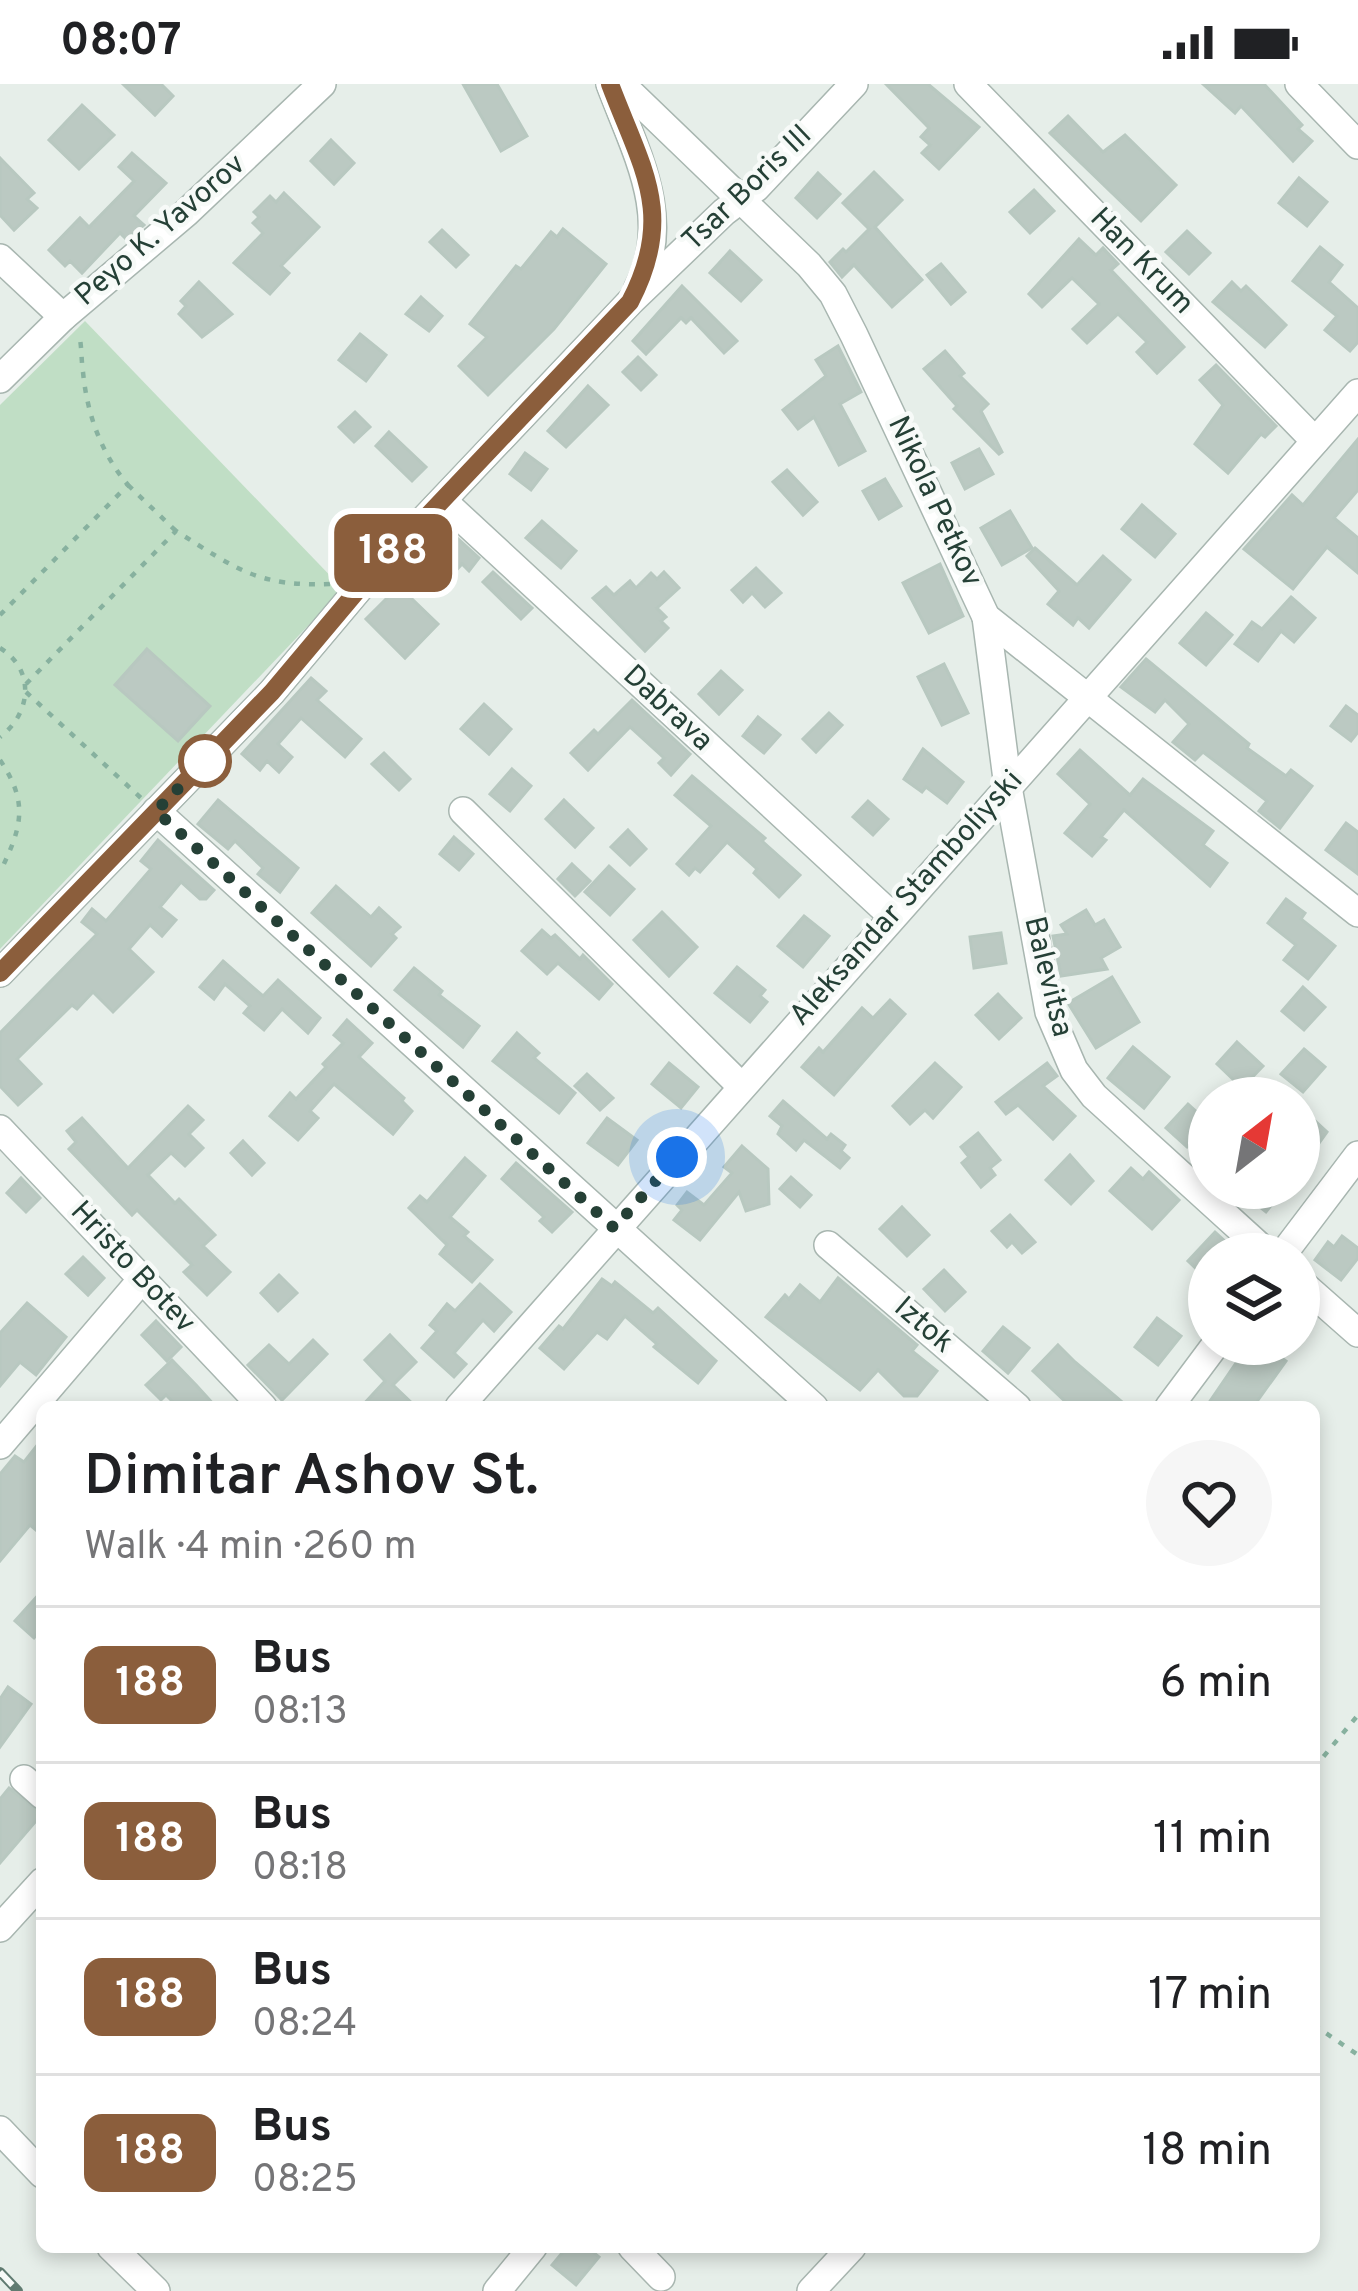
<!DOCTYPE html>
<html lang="en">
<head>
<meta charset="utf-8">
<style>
	:root { --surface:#fff; --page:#f6f6f6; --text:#202124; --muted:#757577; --line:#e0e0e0 }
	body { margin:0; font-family:Overpass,sans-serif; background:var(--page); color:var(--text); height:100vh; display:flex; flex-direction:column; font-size:45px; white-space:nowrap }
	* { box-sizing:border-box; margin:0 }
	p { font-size:39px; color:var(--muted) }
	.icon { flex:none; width:66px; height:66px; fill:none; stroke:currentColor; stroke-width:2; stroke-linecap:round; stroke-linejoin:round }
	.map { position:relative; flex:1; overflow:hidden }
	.drawer { position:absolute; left:36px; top:1317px; width:1284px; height:852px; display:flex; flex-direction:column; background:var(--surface); border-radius:18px; box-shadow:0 6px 18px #0003 }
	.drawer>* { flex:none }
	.badge { padding:0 24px; border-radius:18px; font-size:42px; line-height:78px }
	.needle { width:78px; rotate:31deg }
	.tools { position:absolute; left:1188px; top:993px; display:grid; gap:24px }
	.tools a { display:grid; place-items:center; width:132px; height:132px; border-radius:50%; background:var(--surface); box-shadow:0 6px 18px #0003; font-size:60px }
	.you { position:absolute; width:60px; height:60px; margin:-30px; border:9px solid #fff; border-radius:50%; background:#1a73e8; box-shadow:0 0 0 18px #1a73e833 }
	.map>.badge { position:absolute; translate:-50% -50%; box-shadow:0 0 0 6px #fff }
	.round { display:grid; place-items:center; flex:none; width:126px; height:126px; border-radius:63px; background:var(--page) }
	.overview { display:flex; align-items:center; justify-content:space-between; height:204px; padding:0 48px }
	h1 { font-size:57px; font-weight:600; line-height:90px }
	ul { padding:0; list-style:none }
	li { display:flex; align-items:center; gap:36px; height:156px; padding:0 48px; border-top:3px solid var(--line) }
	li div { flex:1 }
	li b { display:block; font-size:45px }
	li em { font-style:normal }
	li .badge { min-width:132px; font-weight:700; text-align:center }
	.status { display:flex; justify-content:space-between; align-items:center; height:84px; padding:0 60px; background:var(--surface); direction:ltr }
	.status svg { height:33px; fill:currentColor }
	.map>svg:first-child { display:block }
	.green { fill:#c0dec5 }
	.building { fill:#bbc9c2; stroke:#b8c8c0; stroke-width:3 }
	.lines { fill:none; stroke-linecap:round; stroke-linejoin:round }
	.minor-casing { stroke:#a8b6b0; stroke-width:30 }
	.path { stroke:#87b19f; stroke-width:4.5; stroke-dasharray:6 9; stroke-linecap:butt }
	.minor { stroke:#fff; stroke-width:27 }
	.rail-casing { stroke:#607b71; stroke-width:10 }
	.rail { stroke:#f7faf8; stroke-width:6; stroke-dasharray:18; stroke-linecap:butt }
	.line-casing { stroke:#fff; stroke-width:27 }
	.line { stroke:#8b5e3c; stroke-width:18 }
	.walk { stroke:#254036; stroke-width:12; stroke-dasharray:0 21.6 }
	.stop-dot { fill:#fff; stroke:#8b5e3c; stroke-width:6 }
	.labels { text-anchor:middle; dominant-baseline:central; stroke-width:9; stroke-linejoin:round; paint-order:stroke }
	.street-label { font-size:30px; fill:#254036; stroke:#f7faf8 }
</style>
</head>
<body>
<div class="status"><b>08:07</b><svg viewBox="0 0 49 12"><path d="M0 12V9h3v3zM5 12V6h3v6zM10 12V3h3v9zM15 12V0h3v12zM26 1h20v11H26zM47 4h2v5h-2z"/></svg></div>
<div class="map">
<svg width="1358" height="2207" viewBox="0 0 1358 2207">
	<rect width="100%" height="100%" fill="#e6eee9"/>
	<!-- green -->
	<polygon class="green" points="85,237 343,505 0,865 0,321"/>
	<!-- building -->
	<g class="building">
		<polygon points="123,0 161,0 173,12 155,31"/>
		<polygon points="463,0 497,0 527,52 501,67"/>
		<polygon points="886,0 928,0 979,43 939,85 922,69 930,61 921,53 929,44"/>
		<polygon points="1203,0 1264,0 1302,41 1298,45 1312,57 1293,77 1241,22 1235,29"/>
		<polygon points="82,21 114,51 79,85 49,56"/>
		<polygon points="1068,32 1103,68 1125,51 1176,101 1141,137 1050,49"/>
		<polygon points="331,56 354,79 334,100 311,77"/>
		<polygon points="132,69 166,99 134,132 144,141 127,156 120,149 82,189 70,177 65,182 49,166 80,134 89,143 134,97 119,83"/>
		<polygon points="0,74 34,109 27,115 37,124 14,146 0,131"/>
		<polygon points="874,88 902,116 875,143 922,196 892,223 854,181 842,193 830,178 843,165 846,168 869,145 843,119"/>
		<polygon points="818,89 840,110 817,134 796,114"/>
		<polygon points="1299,94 1327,118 1307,142 1279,119"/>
		<polygon points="1034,106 1054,127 1030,149 1010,128"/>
		<polygon points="284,109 319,143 281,182 289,189 270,210 234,179 263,149 253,139 259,133 254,128 270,112 276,118"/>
		<polygon points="563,145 606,180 554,245 488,311 459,282 487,253 470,240 516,182 521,185 551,148 557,153"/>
		<polygon points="442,146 468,171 456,183 430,158"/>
		<polygon points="1187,147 1210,169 1189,190 1166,168"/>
		<polygon points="1079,155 1096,171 1103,164 1118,180 1111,186 1184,263 1157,289 1137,268 1147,258 1118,230 1087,259 1073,245 1099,220 1072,194 1042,223 1029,210"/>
		<polygon points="1320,163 1342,181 1329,198 1358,224 1358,258 1350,267 1325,246 1337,232 1293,197"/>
		<polygon points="730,167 761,196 741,217 710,189"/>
		<polygon points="941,180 965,208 951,220 927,191"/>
		<polygon points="199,198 232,230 202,253 179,230 186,222 181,217"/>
		<polygon points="1232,198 1241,207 1246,202 1286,241 1265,263 1213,218"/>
		<polygon points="682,202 737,257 724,269 691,234 686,239 681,234 646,270 633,257"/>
		<polygon points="421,213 442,232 429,247 406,230"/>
		<polygon points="360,250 386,271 366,297 339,276"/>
		<polygon points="838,262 861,308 840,320 865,367 839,381 814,333 798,345 783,326 826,292 816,276"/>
		<polygon points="945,267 964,289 960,292 988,320 981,327 1002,368 999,370 954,325 957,322 924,285"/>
		<polygon points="638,273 656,291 641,306 623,288"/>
		<polygon points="1216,281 1276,342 1265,353 1261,350 1228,389 1195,360 1223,321 1200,296"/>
		<polygon points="588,302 608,321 566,363 548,347"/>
		<polygon points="355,328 370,343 354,358 339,343"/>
		<polygon points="389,348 426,383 412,397 376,362"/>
		<polygon points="1358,355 1358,406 1334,434 1358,454 1358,489 1327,463 1293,505 1244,465 1292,411 1303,421"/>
		<polygon points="979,365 993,390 965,405 952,379"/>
		<polygon points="525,369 547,385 531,406 510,390"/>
		<polygon points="787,386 817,418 803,431 773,398"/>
		<polygon points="885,395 901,422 879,435 863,407"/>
		<polygon points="1142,421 1175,450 1155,473 1122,445"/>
		<polygon points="1010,427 1032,464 1002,481 981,444"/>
		<polygon points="542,437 576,467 561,484 526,454"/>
		<polygon points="455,452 479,474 469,487 462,480 452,491 431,472 449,453"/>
		<polygon points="1035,464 1077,501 1103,472 1130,496 1089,544 1078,534 1073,541 1048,520 1059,507 1027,472"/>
		<polygon points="940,480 963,532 929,549 903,499"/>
		<polygon points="756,484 781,509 765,523 752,509 743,518 732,506"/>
		<polygon points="493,488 532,524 521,535 483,498"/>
		<polygon points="664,488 679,504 657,524 666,533 661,537 668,544 645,567 593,514 606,503 614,511 630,497 636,504 651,489 657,495"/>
		<polygon points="405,496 416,507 410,513 438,540 405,574 366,535"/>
		<polygon points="1291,513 1315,534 1294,558 1281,547 1258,577 1235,560 1252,538 1262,545"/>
		<polygon points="1206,529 1232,551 1206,581 1180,559"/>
		<polygon points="147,565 210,622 178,657 115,601"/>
		<polygon points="1146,575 1249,660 1247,664 1286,692 1291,686 1312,702 1280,744 1259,727 1267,717 1203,668 1195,676 1173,658 1189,640 1165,616 1155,628 1121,603"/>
		<polygon points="944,580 968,629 942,641 918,593"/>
		<polygon points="721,587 742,606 719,630 699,610"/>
		<polygon points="311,594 326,607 317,616 361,655 345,673 301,634 278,660 292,673 279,688 267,677 260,686 242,670"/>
		<polygon points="632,616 690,670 671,691 659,679 664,674 630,643 588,686 571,669 594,646 598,650"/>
		<polygon points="484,620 511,645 489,670 461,645"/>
		<polygon points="1346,622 1358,631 1358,648 1351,657 1331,642"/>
		<polygon points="829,629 842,641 816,668 803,655"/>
		<polygon points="758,633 780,651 764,669 743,652"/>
		<polygon points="923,665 963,698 947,719 926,703 922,708 904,695"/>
		<polygon points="1080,666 1130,711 1143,695 1213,747 1203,761 1227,779 1210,802 1124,726 1101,753 1106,756 1092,772 1065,749 1090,720 1058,690"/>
		<polygon points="384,669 410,695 399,706 372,680"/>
		<polygon points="512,685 531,702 510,727 490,710"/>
		<polygon points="692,692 765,754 762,757 800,791 779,813 754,789 757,785 727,758 700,788 695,784 689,791 677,780 711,742 675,711"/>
		<polygon points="218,716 298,784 280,808 258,790 263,784 235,757 228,765 198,740"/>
		<polygon points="564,716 593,744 575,763 546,735"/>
		<polygon points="868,717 888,735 873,751 853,733"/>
		<polygon points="1346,739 1358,748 1358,790 1326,766"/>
		<polygon points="628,746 646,765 630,781 611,763"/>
		<polygon points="454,753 473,770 459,786 440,770"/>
		<polygon points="158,756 214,806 206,815 200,815 181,798 160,823 176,836 162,852 150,841 129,865 153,888 113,928 93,908 77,925 72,921 17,975 41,1000 18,1021 0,1002 0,949 97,850 82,838 92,825 106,837 151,785 141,777"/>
		<polygon points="572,780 590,797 575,812 558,795"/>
		<polygon points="609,782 634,805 610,831 585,808"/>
		<polygon points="336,802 371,833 379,824 400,843 392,850 396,854 371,882 312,829"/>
		<polygon points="1286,815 1305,829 1301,835 1335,862 1308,895 1284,876 1296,861 1268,839"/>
		<polygon points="1086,826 1095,841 1104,836 1120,863 1101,874 1107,885 1061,892 1053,852 1067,850 1061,841"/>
		<polygon points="662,828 697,863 669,892 634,856"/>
		<polygon points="804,832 829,852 803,883 778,862"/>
		<polygon points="542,846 551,854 555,851 580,875 583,871 612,900 599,915 558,879 547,890 522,867"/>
		<polygon points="1001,849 1006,879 974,884 970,853"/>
		<polygon points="223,877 263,912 278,896 320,934 308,949 282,925 264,946 244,929 250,922 225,900 214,915 200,903"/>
		<polygon points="737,883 765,906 760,912 767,918 750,938 715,909"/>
		<polygon points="414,884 442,907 439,911 479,942 463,963 395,906"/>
		<polygon points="1112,893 1139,938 1096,964 1068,919"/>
		<polygon points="1303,903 1325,923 1304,946 1282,927"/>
		<polygon points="998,910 1021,934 999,955 976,931"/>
		<polygon points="890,916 905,930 834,1011 802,983 819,964 823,968 862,924 873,934"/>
		<polygon points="347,936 372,959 359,973 404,1014 402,1017 412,1027 393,1050 334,1000 310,1027 318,1034 298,1056 270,1032 290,1009 296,1015 326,983 323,980 343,959 334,951"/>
		<polygon points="517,949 539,969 534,974 575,1009 559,1029 493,977"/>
		<polygon points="1237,958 1263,982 1242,1004 1217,980"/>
		<polygon points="1133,963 1169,993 1144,1024 1108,994"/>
		<polygon points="1304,965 1325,983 1303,1008 1281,990"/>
		<polygon points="669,979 698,1003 681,1024 652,1000"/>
		<polygon points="935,979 961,1003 933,1034 925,1026 910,1040 893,1022"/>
		<polygon points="1047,979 1057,992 1043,1002 1075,1032 1053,1055 1018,1021 1006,1030 996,1018"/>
		<polygon points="587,990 613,1014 600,1026 575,1002"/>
		<polygon points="783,1017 827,1055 831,1050 845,1061 841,1067 849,1074 840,1084 804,1056 796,1066 778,1050 782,1042 770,1032"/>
		<polygon points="1188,1020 1209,1039 1187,1063 1166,1044"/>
		<polygon points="188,1022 203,1036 189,1050 203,1064 185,1082 171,1069 148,1091 175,1119 179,1115 215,1151 203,1162 230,1188 207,1211 184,1188 192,1181 137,1126 132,1131 69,1065 76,1058 67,1047 82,1034 128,1084"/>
		<polygon points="1299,1022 1327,1048 1299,1087"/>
		<polygon points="607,1034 637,1056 618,1081 588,1059"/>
		<polygon points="978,1049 1000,1076 990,1084 995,1091 981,1103 962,1079 969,1073 961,1063"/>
		<polygon points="243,1057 264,1079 252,1091 231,1069"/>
		<polygon points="742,1062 768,1085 769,1120 746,1127 739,1108 700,1156 674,1136 682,1126 677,1121 687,1108 704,1121 732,1089 724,1083"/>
		<polygon points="1070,1071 1093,1097 1071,1120 1046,1096"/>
		<polygon points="465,1074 485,1092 450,1133 468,1148 464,1152 492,1176 472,1198 440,1170 447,1161 409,1124 420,1112 427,1118"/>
		<polygon points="516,1079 572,1128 552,1148 540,1137 544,1133 502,1095"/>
		<polygon points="1131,1084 1143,1095 1149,1088 1179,1116 1152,1145 1110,1107"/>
		<polygon points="791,1093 811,1111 800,1123 780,1105"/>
		<polygon points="21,1094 40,1114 26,1128 7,1109"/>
		<polygon points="1236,1104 1285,1104 1266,1128"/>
		<polygon points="902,1123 929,1151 907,1172 880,1145"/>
		<polygon points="1010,1131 1035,1158 1022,1169 1012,1158 1007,1163 992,1147"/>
		<polygon points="1215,1148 1239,1170 1209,1170 1209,1197 1188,1177"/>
		<polygon points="1342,1152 1358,1164 1358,1174 1341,1196 1315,1176 1328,1158 1334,1163"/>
		<polygon points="83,1173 104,1194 88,1211 66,1190"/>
		<polygon points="944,1186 965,1208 945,1227 924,1205"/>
		<polygon points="279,1191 297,1209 278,1227 261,1209"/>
		<polygon points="838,1194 917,1261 912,1267 937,1287 917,1312 904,1312 878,1286 860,1306 766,1233 785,1211 789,1215 800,1201 820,1218"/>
		<polygon points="602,1195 612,1202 615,1198 653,1229 658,1224 716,1277 698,1299 654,1263 657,1260 625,1232 607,1255 597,1248 564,1285 540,1264 559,1242 563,1245"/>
		<polygon points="480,1200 511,1228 494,1247 483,1236 454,1269 466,1280 454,1293 422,1264 437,1247 430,1241 447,1220 455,1227"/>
		<polygon points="27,1219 66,1253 36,1291 20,1278 0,1302 0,1249"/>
		<polygon points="1157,1234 1181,1252 1158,1281 1135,1263"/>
		<polygon points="156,1237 181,1263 167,1277 142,1251"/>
		<polygon points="1003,1243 1029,1264 1008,1289 983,1267"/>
		<polygon points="390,1251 416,1278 393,1301 416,1323 361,1323 385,1297 365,1276"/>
		<polygon points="313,1256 327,1270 282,1316 248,1281 269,1261 289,1280"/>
		<polygon points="1249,1260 1263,1260 1286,1277 1253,1323 1206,1323"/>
		<polygon points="1058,1261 1075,1278 1128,1323 1071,1323 1033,1287"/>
		<polygon points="172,1276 197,1302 216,1323 178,1323 166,1311 161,1316 146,1301"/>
		<polygon points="42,1355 42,1451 30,1441 0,1477 0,1390 15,1372 24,1378"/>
		<polygon points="42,1507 42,1545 34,1554 15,1537"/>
		<polygon points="8,1603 31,1620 0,1663 0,1615"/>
		<polygon points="9,1704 42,1730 0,1779 0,1715"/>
		<polygon points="567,2163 587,2163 599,2173 576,2201 552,2181"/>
	</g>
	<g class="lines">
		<defs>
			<g id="minor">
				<path d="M610 0C635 67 674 135 638 204"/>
				<polyline points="621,0 809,181 833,210 854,251 986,533 1358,829"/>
				<polyline points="968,0 1315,357"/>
				<polyline points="1299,0 1358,61"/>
				<polyline points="0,174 63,233"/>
				<polyline points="0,295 63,233 186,129 322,0"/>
				<polyline points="443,417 892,832"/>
				<polyline points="986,533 1008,703 1049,928 1074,986 1094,1012 1268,1170"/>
				<polyline points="156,727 814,1323"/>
				<polyline points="463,727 741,1002"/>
				<polyline points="0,889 272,608 362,501 630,218 724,128 756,104 854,0"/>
				<polyline points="0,1045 263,1323"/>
				<polyline points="828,1161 1017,1323"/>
				<polyline points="1283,1170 1358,1071"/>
				<polyline points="1299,1197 1358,1249"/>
				<polyline points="459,1323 1358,309"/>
				<polyline points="1169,1323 1216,1260"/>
				<polyline points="0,1361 143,1194"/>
				<polyline points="24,1695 42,1711"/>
				<polyline points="0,1844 42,1798"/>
				<polyline points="0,2046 42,2090"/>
				<polyline points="111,2163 156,2207"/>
				<polyline points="632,2163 661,2193"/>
				<polyline points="497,2207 533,2163"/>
				<polyline points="811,2207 852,2163"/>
			</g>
		</defs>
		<!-- minor casing -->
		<use href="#minor" class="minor-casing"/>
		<!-- path -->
		<g class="path">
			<polyline points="128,401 176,447"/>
			<path d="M0 531 128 401C101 369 87 330 83 288 81 275 82 262 79 251"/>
			<path d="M0 564C36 586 31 630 0 653"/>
			<path d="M26 600 176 447C237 485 257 503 332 500"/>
			<polyline points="26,608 141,714"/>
			<path d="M0 676C29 719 22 743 0 788"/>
			<polyline points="1314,1684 1358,1631"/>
			<polyline points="1314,1941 1358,1971"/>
		</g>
		<!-- minor -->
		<use href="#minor" class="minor"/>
		<defs>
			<polyline id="rail" points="0,2188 18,2207"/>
		</defs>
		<!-- rail casing -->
		<use href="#rail" class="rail-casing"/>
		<!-- rail -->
		<use href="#rail" class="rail"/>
	</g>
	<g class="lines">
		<defs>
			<path id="line" d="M0 889 272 608 362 501 630 218C676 130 642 85 610 0"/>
		</defs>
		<!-- line casing -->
		<use href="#line" class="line-casing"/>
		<!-- line -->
		<use href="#line" class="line"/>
		<!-- walk -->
		<polyline class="walk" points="205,677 214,668 156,727 614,1144 677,1073"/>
	</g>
	<!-- markers -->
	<circle class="stop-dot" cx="205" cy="677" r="24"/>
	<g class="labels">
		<!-- street labels -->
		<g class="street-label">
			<text transform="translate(748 105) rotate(-44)">Tsar Boris III</text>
			<text transform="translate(161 147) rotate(-41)">Peyo K. Yavorov</text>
			<text transform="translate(1141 178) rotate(46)">Han Krum</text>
			<text transform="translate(934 418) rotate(65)">Nikola Petkov</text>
			<text transform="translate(667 625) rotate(43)">Dabrava</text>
			<text transform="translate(907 815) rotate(-48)">Aleksandar Stamboliyski</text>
			<text transform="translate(1047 893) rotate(76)">Balevitsa</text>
			<text transform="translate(132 1184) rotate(47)">Hristo Botev</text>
			<text transform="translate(923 1242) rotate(41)">Iztok</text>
		</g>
	</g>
</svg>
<div class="tools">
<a><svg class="needle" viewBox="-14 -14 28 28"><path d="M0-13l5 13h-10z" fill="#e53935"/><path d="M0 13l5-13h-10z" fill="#757577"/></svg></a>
<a><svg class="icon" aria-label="layers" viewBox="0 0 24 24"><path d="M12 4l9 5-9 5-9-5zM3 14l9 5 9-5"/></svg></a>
</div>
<div class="you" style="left:677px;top:1073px"></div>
<b class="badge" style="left:393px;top:469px;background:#8b5e3c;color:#fff">188</b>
<section class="drawer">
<div class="overview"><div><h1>Dimitar Ashov St.</h1><p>Walk · 4 min · 260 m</p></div><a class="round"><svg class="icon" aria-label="heart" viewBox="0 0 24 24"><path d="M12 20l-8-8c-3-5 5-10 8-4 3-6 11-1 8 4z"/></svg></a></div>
<ul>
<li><span class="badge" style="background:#8b5e3c;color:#fff">188</span><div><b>Bus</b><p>08:13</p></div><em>6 min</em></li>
<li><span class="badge" style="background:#8b5e3c;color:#fff">188</span><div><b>Bus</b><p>08:18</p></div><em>11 min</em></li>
<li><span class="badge" style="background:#8b5e3c;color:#fff">188</span><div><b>Bus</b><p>08:24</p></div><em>17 min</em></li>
<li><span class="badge" style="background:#8b5e3c;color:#fff">188</span><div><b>Bus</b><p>08:25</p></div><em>18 min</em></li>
</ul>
</section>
</div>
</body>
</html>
